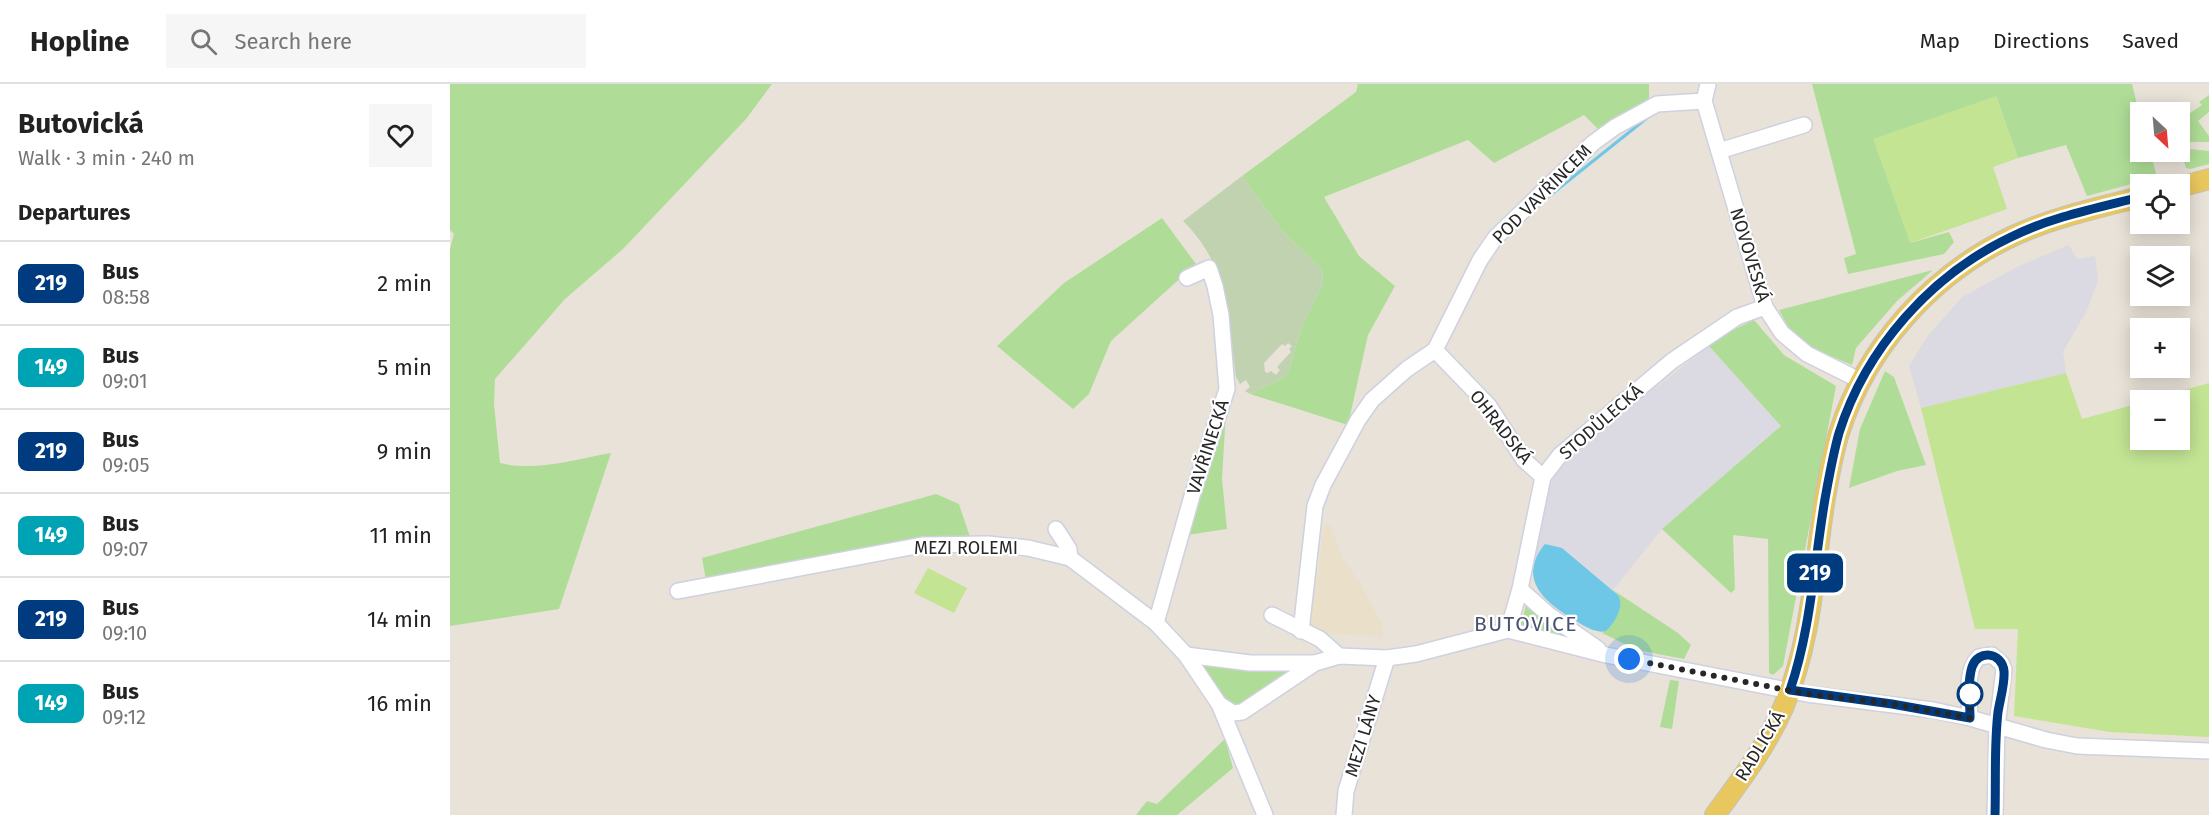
<!DOCTYPE html>
<html lang="en">
<head>
<meta charset="utf-8">
<style>
	:root { --surface:#fff; --page:#f6f6f6; --text:#222; --muted:#767676; --line:#e0e0e0 }
	body { margin:0; font-family:"Fira Sans",sans-serif; background:var(--page); color:var(--text); height:100vh; display:flex; flex-direction:column; font-size:22px; white-space:nowrap }
	* { box-sizing:border-box; margin:0 }
	p { font-size:20px; color:var(--muted) }
	.icon { flex:none; width:33px; height:33px; fill:none; stroke:currentColor; stroke-width:2; stroke-linecap:round; stroke-linejoin:round }
	.map { position:relative; flex:1; overflow:hidden }
	.panel { display:flex; flex-direction:column; background:var(--surface); width:450px }
	.panel>* { flex:none }
	.badge { padding:0 12px; border-radius:9px; font-size:21px; line-height:39px }
	.needle { width:39px; rotate:154deg }
	.fabs { position:absolute; left:1680px; top:18px; display:grid; gap:12px }
	.fabs a { display:grid; place-items:center; width:60px; height:60px; border-radius:0px; background:var(--surface); box-shadow:0 3px 15px #0003; font-size:30px }
	.you { position:absolute; width:30px; height:30px; margin:-15px; border:4px solid #fff; border-radius:50%; background:#1a73e8; box-shadow:0 0 0 9px #1a73e833 }
	.map>.badge { position:absolute; translate:-50% -50%; box-shadow:0 0 0 3px #fff }
	h2 { padding:0 18px; font-size:22px; line-height:54px }
	.round { display:grid; place-items:center; flex:none; width:63px; height:63px; border-radius:0px; background:var(--page) }
	.headline { display:flex; align-items:center; justify-content:space-between; height:102px; padding:0 18px }
	h1 { font-size:28px; font-weight:700; line-height:45px }
	ul { padding:0; list-style:none }
	li { display:flex; align-items:center; gap:18px; height:84px; padding:0 18px; border-top:2px solid var(--line) }
	li div { flex:1 }
	li b { display:block; font-size:22px }
	li em { font-style:normal }
	li .badge { min-width:66px; font-weight:700; text-align:center }
	header { display:flex; align-items:center; gap:36px; box-sizing:border-box; height:84px; padding:0 30px; background:var(--surface); border-bottom:2px solid var(--line) }
	header strong { font-size:28px }
	nav { display:flex; gap:33px; margin-inline-start:auto; font-size:21px }
	.search { width:420px; height:54px; background:var(--page); display:flex; align-items:center; gap:15px; box-sizing:border-box; padding:0 21px; border-radius:0px; color:var(--muted); font-size:22px }
	main { display:flex; flex:1; min-height:0 }
	.map>svg:first-child { display:block }
	.industrial { fill:#dbd9e1 }
	.education { fill:#eadfc8 }
	.green { fill:#afdd97 }
	.cemetery { fill:#c1d2b0; fill-rule:evenodd }
	.pitch { fill:#c2e493 }
	.water { fill:#6fc7e7 }
	.lines { fill:none; stroke-linecap:round; stroke-linejoin:round }
	.stream { stroke:#6fc7e7; stroke-width:3 }
	.minor-casing { stroke:#ced1df; stroke-width:18 }
	.major-casing { stroke:#c3c3c3; stroke-width:22 }
	.minor { stroke:#fff; stroke-width:15 }
	.major { stroke:#e8c75e; stroke-width:20 }
	.line-casing { stroke:#fff; stroke-width:14 }
	.line { stroke:#003b80; stroke-width:9 }
	.walk { stroke:#272727; stroke-width:6; stroke-dasharray:0 10.8 }
	.stop-dot { fill:#fff; stroke:#003b80; stroke-width:3 }
	.labels { text-anchor:middle; dominant-baseline:central; stroke-width:4.5; stroke-linejoin:round; paint-order:stroke }
	.street-label { font-size:18px; fill:#272727; stroke:#fff }
	.quarter-label { font-size:21px; letter-spacing:1.5px; fill:#4a5274; stroke:#fff }
</style>
</head>
<body>
<header>
<strong>Hopline</strong>
<div class="search"><svg class="icon" aria-label="search" viewBox="0 0 24 24"><circle cx="10" cy="10" r="6"/><path d="M15 15l6 6"/></svg>Search here</div>
<nav><a>Map</a><a>Directions</a><a>Saved</a></nav>
</header>
<main>
<section class="panel">
<div class="headline"><div><h1>Butovická</h1><p>Walk · 3 min · 240 m</p></div><a class="round"><svg class="icon" aria-label="heart" viewBox="0 0 24 24"><path d="M12 20l-8-8c-3-5 5-10 8-4 3-6 11-1 8 4z"/></svg></a></div>
<h2>Departures</h2>
<ul>
<li><span class="badge" style="background:#003b80;color:#fff">219</span><div><b>Bus</b><p>08:58</p></div><em>2 min</em></li>
<li><span class="badge" style="background:#00a3b4;color:#fff">149</span><div><b>Bus</b><p>09:01</p></div><em>5 min</em></li>
<li><span class="badge" style="background:#003b80;color:#fff">219</span><div><b>Bus</b><p>09:05</p></div><em>9 min</em></li>
<li><span class="badge" style="background:#00a3b4;color:#fff">149</span><div><b>Bus</b><p>09:07</p></div><em>11 min</em></li>
<li><span class="badge" style="background:#003b80;color:#fff">219</span><div><b>Bus</b><p>09:10</p></div><em>14 min</em></li>
<li><span class="badge" style="background:#00a3b4;color:#fff">149</span><div><b>Bus</b><p>09:12</p></div><em>16 min</em></li>
</ul>
</section>
<div class="map">
<svg width="1759" height="731" viewBox="0 0 1759 731">
	<rect width="100%" height="100%" fill="#e9e2d8"/>
	<!-- industrial -->
	<g class="industrial">
		<polygon points="1619,161 1627,175 1645,172 1648,196 1637,226 1613,268 1616,289 1471,324 1459,282 1477,253 1512,213 1569,182"/>
		<polygon points="1259,262 1331,342 1212,445 1163,506 1112,464 1085,474 1087,439 1092,420 1112,376"/>
	</g>
	<!-- education -->
	<polygon class="education" points="879,440 893,475 912,503 930,537 932,537 933,553 869,549 857,543 869,481 874,442"/>
	<!-- green -->
	<g class="green">
		<path d="M0 0H322L296 35 173 165 115 215 45 295 44 320 50 379C85 388 126 375 161 369L109 525 0 542V165L4 150 0 146Z"/>
		<polygon points="908,0 1199,0 1199,17 1149,46 1134,31 1044,79 1018,56 874,113 909,172 945,202 918,251 898,341 800,310 835,293 840,283 850,247 873,199 872,186 831,146 792,92 906,8"/>
		<polygon points="1362,0 1682,0 1690,32 1690,68 1700,68 1707,93 1637,112 1616,61 1568,74 1546,12 1460,159 1499,148 1504,158 1494,170 1398,190 1394,174 1406,170"/>
		<polygon points="1759,11 1759,28 1748,37 1759,52 1759,58 1730,58 1730,36 1752,21 1749,18"/>
		<polygon points="1740,65 1759,67 1759,80 1740,85 1736,84 1732,70 1733,67"/>
		<polygon points="712,134 746,180 661,257 639,310 623,325 547,262 614,199"/>
		<polygon points="1483,186 1447,217 1406,264 1402,281 1362,264 1341,248 1329,226"/>
		<polygon points="1304,236 1334,271 1386,302 1333,582 1323,591 1319,589 1318,455 1283,451 1285,505 1281,509 1212,445 1331,342 1259,262 1281,247"/>
		<polygon points="1435,287 1444,293 1476,381 1447,387 1399,404 1410,345"/>
		<polygon points="776,327 772,395 777,445 737,451"/>
		<polygon points="486,410 509,420 521,456 256,496 252,474"/>
		<polygon points="1163,506 1228,549 1241,561 1234,575 1187,566 1150,548 1153,549 1168,511"/>
		<polygon points="1076,522 1092,535 1113,550 1113,554 1070,542"/>
		<polygon points="744,576 856,581 791,623 778,621"/>
		<polygon points="1220,596 1229,597 1222,645 1210,643"/>
		<polygon points="775,655 783,684 727,731 686,731 697,717 707,720"/>
	</g>
	<!-- cemetery -->
	<path class="cemetery" d="M792 92 831 146 872 186 873 199 850 247 840 283 835 293 800 310 795 307 800 303 796 296 790 300 786 293C778 233 779 182 733 137ZM838 259 842 262 839 265 841 268 827 283 830 286 826 291 821 287 818 289 815 288 814 279 832 260 835 262Z"/>
	<!-- pitch -->
	<g class="pitch">
		<polygon points="1546,12 1568,74 1543,83 1557,125 1460,159 1423,55"/>
		<polygon points="1616,289 1632,335 1690,319 1690,356 1730,356 1730,316 1698,316 1759,299 1759,653 1660,648 1564,632 1568,545 1525,545 1471,324"/>
		<polygon points="478,484 517,504 504,529 464,509"/>
	</g>
	<!-- water -->
	<path class="water" d="M1095 460 1112 464 1168 511C1175 523 1165 538 1156 547 1147 550 1134 542 1126 537 1095 519 1066 495 1095 460Z"/>
	<g class="lines">
		<!-- stream -->
		<polyline class="stream" points="1098,113 1197,34"/>
		<defs>
			<g id="minor">
				<polyline points="1258,0 1254,17 1315,223 1332,249 1357,270 1411,297"/>
				<polyline points="1269,67 1354,41"/>
				<polyline points="985,266 1039,322 1074,376 1093,393"/>
				<polyline points="606,445 619,465 620,474"/>
				<polyline points="1070,505 1099,531 1148,565"/>
				<polyline points="228,507 472,461 538,460 578,464 620,474 706,539 736,571 769,620 815,731"/>
				<polyline points="822,531 870,555 889,572"/>
				<polyline points="706,539 742,412 777,305 771,231 765,202 759,184 737,194"/>
				<polyline points="1058,546 1070,505 1093,393 1110,371 1222,277 1287,233 1315,223"/>
				<polyline points="851,547 865,422 873,401 908,336 922,316 957,285 985,266 1030,176 1045,154 1143,59 1165,43 1207,20 1254,17"/>
				<polyline points="736,571 800,579 865,579"/>
				<polyline points="769,620 783,629 792,628 865,579 889,572 937,574 966,570 1058,546 1156,571 1357,610 1483,626 1520,634 1596,656 1627,662 1759,667"/>
				<path d="M1520 634C1520 616 1514 587 1529 573L1542 571 1551 579 1554 585 1547 643 1545 731"/>
				<polyline points="894,731 896,707 937,574"/>
			</g>
			<g id="major">
				<polyline points="1730,103 1759,95"/>
				<path d="M1265 731C1290 697 1316 663 1333 624 1361 560 1364 488 1374 420 1378 396 1382 372 1389 349 1416 264 1481 191 1561 153 1601 134 1647 124 1690 113"/>
			</g>
		</defs>
		<!-- minor casing -->
		<use href="#minor" class="minor-casing"/>
		<!-- major casing -->
		<use href="#major" class="major-casing"/>
		<!-- minor -->
		<use href="#minor" class="minor"/>
		<!-- major -->
		<use href="#major" class="major"/>
	</g>
	<g class="lines">
		<defs>
			<path id="line" d="M1545 731C1546 697 1544 662 1548 628 1550 615 1555 600 1554 587 1552 568 1528 565 1522 583 1517 599 1520 618 1520 634L1442 620 1340 606C1361 545 1364 479 1375 415 1379 393 1383 370 1389 349 1416 264 1481 191 1561 153 1601 133 1647 124 1690 113"/>
		</defs>
		<!-- line casing -->
		<use href="#line" class="line-casing"/>
		<!-- line -->
		<use href="#line" class="line"/>
		<!-- walk -->
		<polyline class="walk" points="1179,575 1357,610 1442,620 1520,634 1520,601 1520,610"/>
	</g>
	<!-- markers -->
	<circle class="stop-dot" cx="1520" cy="610" r="12"/>
	<g class="labels">
		<!-- street labels -->
		<g class="street-label">
			<text transform="translate(1092 110) rotate(-45)">POD VAVŘINCEM</text>
			<text transform="translate(1300 171) rotate(73)">NOVOVESKÁ</text>
			<text transform="translate(1151 338) rotate(-41)">STODŮLECKÁ</text>
			<text transform="translate(1051 343) rotate(52)">OHRADSKÁ</text>
			<text transform="translate(758 363) rotate(-72)">VAVŘINECKÁ</text>
			<text x="516" y="464">MEZI ROLEMI</text>
			<text transform="translate(913 652) rotate(-73)">MEZI LÁNY</text>
			<text transform="translate(1310 662) rotate(-59)">RADLICKÁ</text>
		</g>
		<!-- quarter labels -->
		<g class="quarter-label">
			<text x="1076" y="540">BUTOVICE</text>
		</g>
	</g>
</svg>
<div class="fabs">
<a><svg class="needle" viewBox="-14 -14 28 28"><path d="M0-13l5 13h-10z" fill="#e53935"/><path d="M0 13l5-13h-10z" fill="#767676"/></svg></a>
<a><svg class="icon" aria-label="locate" viewBox="0 0 24 24"><circle cx="12" cy="12" r="6"/><path d="M12 2v4M12 18v4M2 12h4M18 12h4"/></svg></a>
<a><svg class="icon" aria-label="layers" viewBox="0 0 24 24"><path d="M12 4l9 5-9 5-9-5zM3 14l9 5 9-5"/></svg></a>
<a>+</a>
<a>−</a>
</div>
<div class="you" style="left:1179px;top:575px"></div>
<b class="badge" style="left:1365px;top:489px;background:#003b80;color:#fff">219</b>
</div>
</main>
</body>
</html>
